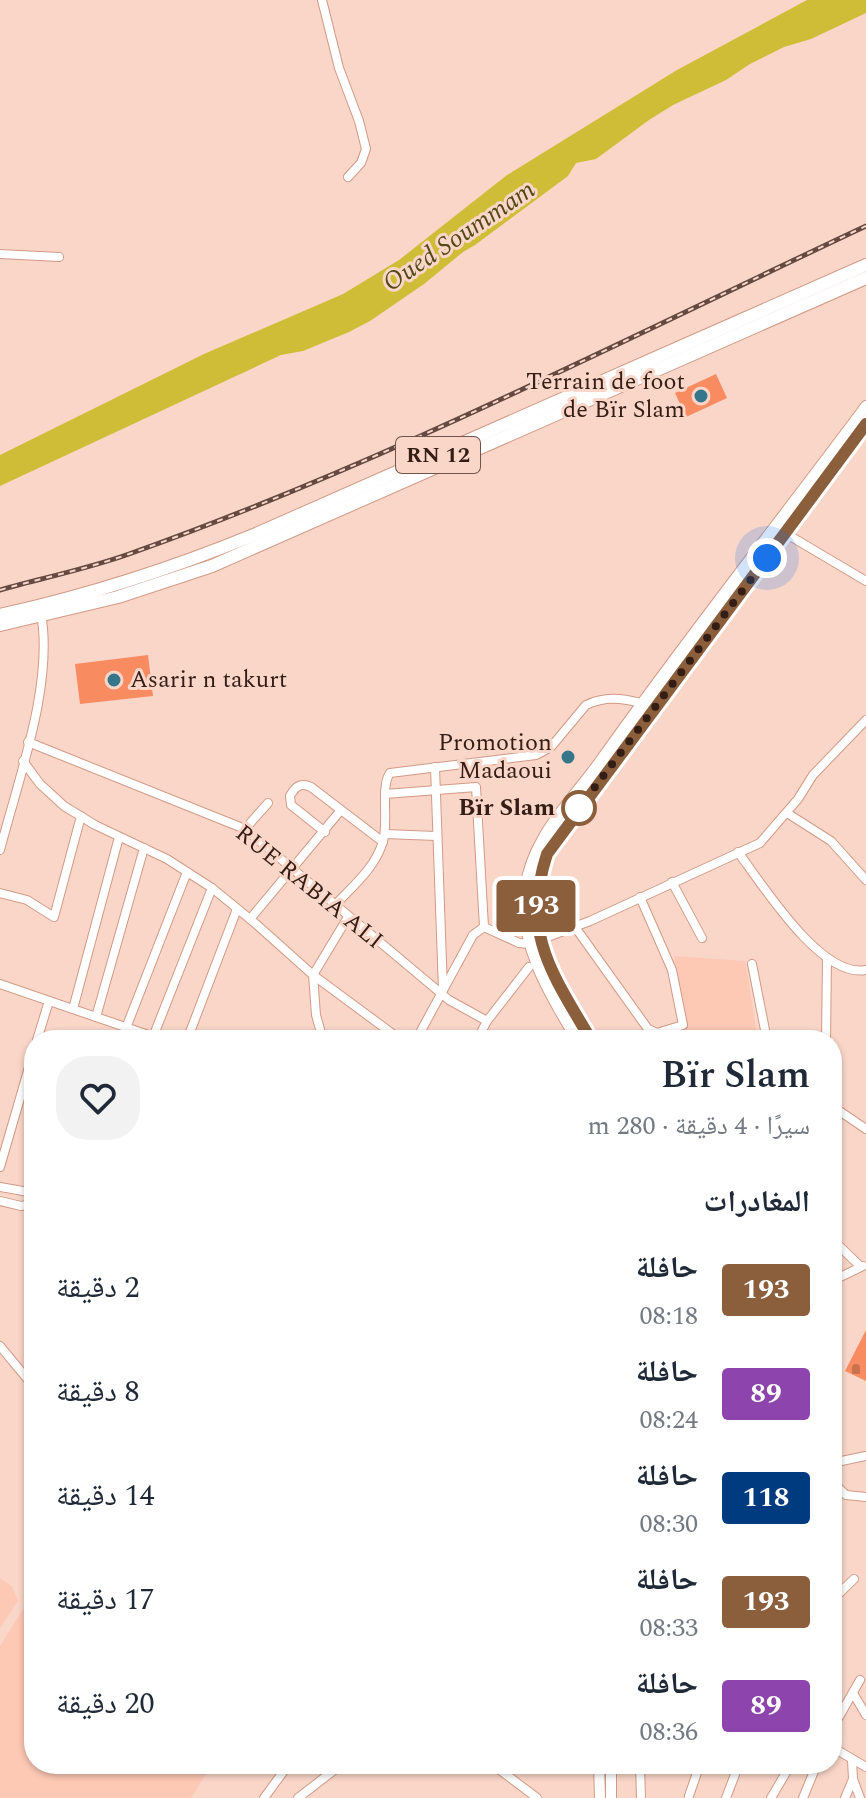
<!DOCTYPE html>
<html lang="ar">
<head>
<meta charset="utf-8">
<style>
	:root { --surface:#fff; --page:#f2f2f3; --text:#1f2937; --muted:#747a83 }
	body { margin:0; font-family:Spectral,"Noto Naskh Arabic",serif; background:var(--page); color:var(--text); direction:rtl; height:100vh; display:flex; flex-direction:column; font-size:30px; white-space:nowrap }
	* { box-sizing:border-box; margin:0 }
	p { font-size:26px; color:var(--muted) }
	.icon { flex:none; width:44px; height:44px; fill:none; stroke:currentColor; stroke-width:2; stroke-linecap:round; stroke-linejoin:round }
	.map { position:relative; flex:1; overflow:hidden; direction:ltr }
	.drawer { position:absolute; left:24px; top:1030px; width:818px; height:744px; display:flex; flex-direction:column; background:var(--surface); border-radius:32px; box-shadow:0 2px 6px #0004; direction:rtl }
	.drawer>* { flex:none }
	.badge { padding:0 16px; border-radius:6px; font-size:28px; line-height:52px }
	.you { position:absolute; width:40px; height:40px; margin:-20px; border:6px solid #fff; border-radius:50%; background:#1a73e8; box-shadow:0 0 0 12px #1a73e833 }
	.map>.badge { position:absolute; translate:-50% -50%; box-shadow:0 0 0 4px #fff }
	h2 { padding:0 32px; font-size:30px; line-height:72px }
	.round { display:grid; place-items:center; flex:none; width:84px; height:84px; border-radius:32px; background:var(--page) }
	.head { display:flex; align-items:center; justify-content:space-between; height:136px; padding:0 32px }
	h1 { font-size:38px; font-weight:600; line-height:60px }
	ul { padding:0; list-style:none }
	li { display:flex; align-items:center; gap:24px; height:104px; padding:0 32px }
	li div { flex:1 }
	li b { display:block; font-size:30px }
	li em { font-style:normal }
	li .badge { min-width:88px; font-weight:700; text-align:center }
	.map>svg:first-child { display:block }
	.built { fill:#fdc8b4 }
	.green { fill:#f98b60 }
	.cemetery { fill:url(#cemetery-stones) }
	.water { fill:#cfbd37 }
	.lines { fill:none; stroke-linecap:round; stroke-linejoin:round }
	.minor-casing { stroke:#d29a85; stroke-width:10 }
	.major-casing { stroke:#d29a85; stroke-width:12 }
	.highway-casing { stroke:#d29a85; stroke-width:14 }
	.minor { stroke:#fff; stroke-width:8 }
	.major { stroke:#fff; stroke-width:10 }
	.highway { stroke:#fff; stroke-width:12 }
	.rail-casing { stroke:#644a41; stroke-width:5 }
	.rail { stroke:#fad6c9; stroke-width:2; stroke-dasharray:6; stroke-linecap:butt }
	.line-casing { stroke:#fff; stroke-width:18 }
	.line { stroke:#8b5e3c; stroke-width:12 }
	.walk { stroke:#331d15; stroke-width:8; stroke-dasharray:0 14.4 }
	.poi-dot { fill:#36768a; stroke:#fad6c9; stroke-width:3 }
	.stop-dot { fill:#fff; stroke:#8b5e3c; stroke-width:4 }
	.labels { text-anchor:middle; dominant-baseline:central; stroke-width:6; stroke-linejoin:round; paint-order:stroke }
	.shield { fill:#fad6c9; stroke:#6f544b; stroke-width:2 }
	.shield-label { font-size:22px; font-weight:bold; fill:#331d15 }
	.poi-label { font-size:24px; fill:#331d15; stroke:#fad6c9; text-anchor:end }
	.stop-label { font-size:24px; font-weight:bold; fill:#331d15; stroke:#fad6c9; text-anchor:end }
	.street-label { font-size:24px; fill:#331d15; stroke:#fad6c9 }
	.water-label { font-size:26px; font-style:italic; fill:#514a16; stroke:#fad6c9 }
</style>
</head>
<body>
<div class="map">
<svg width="866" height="1798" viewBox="0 0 866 1798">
	<defs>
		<pattern id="cemetery-stones" width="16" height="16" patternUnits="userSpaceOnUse" patternTransform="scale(2)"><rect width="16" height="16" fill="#f98b60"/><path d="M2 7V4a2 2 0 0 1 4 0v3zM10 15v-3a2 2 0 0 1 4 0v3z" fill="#ca714e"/></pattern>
	</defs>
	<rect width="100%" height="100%" fill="#fad6c9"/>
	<!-- built -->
	<g class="built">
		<polygon points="674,956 745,961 758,1040 688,1040"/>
		<polygon points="0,1578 12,1586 18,1601 0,1628"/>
		<polygon points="34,1601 34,1764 212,1764 191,1798 0,1798 0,1646 27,1603"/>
	</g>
	<!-- green -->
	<g class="green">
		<polygon points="716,374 727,398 686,417 675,393"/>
		<polygon points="148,655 153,696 80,704 75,664"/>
	</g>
	<!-- cemetery -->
	<polygon class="cemetery" points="866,1330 866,1381 845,1371"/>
	<!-- water -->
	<polygon class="water" points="807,0 866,0 866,13 811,39 784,47 750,64 726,80 673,105 649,120 596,159 576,163 568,176 475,245 463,252 424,284 370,321 349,332 303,351 281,355 0,486 0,455 204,354 343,294 399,260 507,175 677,70"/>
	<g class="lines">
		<defs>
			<g id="minor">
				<polyline points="322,0 339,68 359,121 366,149 361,163 348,177"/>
				<polyline points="0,254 59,257"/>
				<polyline points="785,533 866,581"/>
				<polyline points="28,742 245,829 449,1000 487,1021"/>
				<polyline points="23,761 40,784 64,806 95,825 167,859 212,888 256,924 313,975 401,1040"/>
				<polyline points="435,767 443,990"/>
				<polyline points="385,794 476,787 484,927"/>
				<polyline points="787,813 831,841 866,880"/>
				<polyline points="245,829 268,803"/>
				<path d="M325 832 291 805 290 796C295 787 300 782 311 787L383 842"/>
				<polyline points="385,834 436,836"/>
				<path d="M0 850C18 780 54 684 41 613"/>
				<path d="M738 852C762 884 821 979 866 970"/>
				<polyline points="672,882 702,938"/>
				<polyline points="0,893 27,900 54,917 81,816"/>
				<path d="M335 905C353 886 376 867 383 841 389 822 380 786 390 773L536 755 551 747 586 705C605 696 621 698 641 703"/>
				<polyline points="250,919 341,810"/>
				<polyline points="575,927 648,1029 657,1033 683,1025 672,970 640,897"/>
				<polyline points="752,964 767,1040"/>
				<polyline points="0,984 163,1040"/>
				<polyline points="73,1009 119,837"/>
				<polyline points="96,1017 144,848"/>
				<polyline points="126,1028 187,872"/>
				<polyline points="153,1037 212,888"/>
				<polyline points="37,1040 49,1001"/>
				<polyline points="187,1040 237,909"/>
				<polyline points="323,1040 316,1015 313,975 348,917"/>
				<polyline points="416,1040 473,935 484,927 519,943 529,944 590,921 760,843 798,799 813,775 866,720"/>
				<polyline points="477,1040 487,1021 529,967"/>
				<polyline points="826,1040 827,958"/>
				<polyline points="832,1106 866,1129"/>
				<polyline points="0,1167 34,1050"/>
				<polyline points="0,1187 34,1193"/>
				<polyline points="0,1201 21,1206 34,1204"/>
				<polyline points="832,1239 860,1266"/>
				<polyline points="832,1281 863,1266"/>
				<polyline points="0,1346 34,1387"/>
				<polyline points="832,1463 866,1456"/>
				<polyline points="832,1482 846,1495 866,1497"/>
				<polyline points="832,1600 854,1579"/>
				<polyline points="853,1693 866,1715"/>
				<polyline points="832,1729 860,1680"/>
				<polyline points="832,1747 866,1767"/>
				<polyline points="492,1764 537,1798"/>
				<polyline points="640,1764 641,1798"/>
				<polyline points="853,1779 860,1798"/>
				<polyline points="689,1796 700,1764"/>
				<polyline points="264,1798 289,1764"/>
				<polyline points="298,1798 342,1764"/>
				<polyline points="726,1798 739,1764"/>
				<polyline points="771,1798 791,1764"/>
				<polyline points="803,1798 817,1764"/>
				<polyline points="845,1798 853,1779 852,1760"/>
			</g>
			<g id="major">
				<path d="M577 1040C550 995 518 944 525 889 532 836 572 801 601 760 686 640 778 524 866 406"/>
				<path d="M591 1040C552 973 521 933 547 854L866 424"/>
				<polyline points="599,1764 600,1798"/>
				<polyline points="611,1764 611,1798"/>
			</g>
			<g id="highway">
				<path d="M0 615C90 595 171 569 256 534L866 265"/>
				<polyline points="0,625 118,597 212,566 866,278"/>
			</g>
		</defs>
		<!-- minor casing -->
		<use href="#minor" class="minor-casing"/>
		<!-- major casing -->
		<use href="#major" class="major-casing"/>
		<!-- highway casing -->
		<use href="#highway" class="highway-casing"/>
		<!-- minor -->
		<use href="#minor" class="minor"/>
		<!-- major -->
		<use href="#major" class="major"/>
		<!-- highway -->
		<use href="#highway" class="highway"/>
		<defs>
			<path id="rail" d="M0 590C42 578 87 569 129 554 383 464 623 340 866 226"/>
		</defs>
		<!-- rail casing -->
		<use href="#rail" class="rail-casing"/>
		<!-- rail -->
		<use href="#rail" class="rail"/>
	</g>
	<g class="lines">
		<defs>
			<path id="line" d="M591 1040C552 973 521 934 547 854L866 424"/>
		</defs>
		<!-- line casing -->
		<use href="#line" class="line-casing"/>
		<!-- line -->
		<use href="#line" class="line"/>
		<!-- walk -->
		<polyline class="walk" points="579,808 574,815 767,558"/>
	</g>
	<!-- markers -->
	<g class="poi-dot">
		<circle cx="701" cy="396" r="8"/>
		<circle cx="114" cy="680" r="8"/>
		<circle cx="568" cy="757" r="8"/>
	</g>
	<circle class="stop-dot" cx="579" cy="808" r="16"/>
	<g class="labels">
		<!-- shield labels -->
		<rect class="shield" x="396" y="437" width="84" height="36" rx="6"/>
		<g class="shield-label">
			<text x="438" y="455">RN 12</text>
		</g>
		<!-- poi labels -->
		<g class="poi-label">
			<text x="685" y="382">Terrain de foot<tspan x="685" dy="28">de Bïr Slam</tspan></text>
			<text x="130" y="680" text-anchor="start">Asarir n takurt</text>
			<text x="552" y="743">Promotion<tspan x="552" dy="28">Madaoui</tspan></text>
		</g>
		<!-- stop labels -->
		<g class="stop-label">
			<text x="555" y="808">Bïr Slam</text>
		</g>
		<!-- street labels -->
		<g class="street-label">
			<text transform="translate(309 887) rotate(39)">RUE RABIA ALI</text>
		</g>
		<!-- water labels -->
		<g class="water-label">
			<text transform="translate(459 236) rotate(-34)">Oued Soummam</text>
		</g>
	</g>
</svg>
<div class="you" style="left:767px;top:558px"></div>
<b class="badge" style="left:536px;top:906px;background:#8b5e3c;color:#fff">193</b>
<section class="drawer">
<div class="head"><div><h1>Bïr Slam</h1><p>سيرًا · 4 دقيقة · 280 m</p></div><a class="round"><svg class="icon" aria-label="heart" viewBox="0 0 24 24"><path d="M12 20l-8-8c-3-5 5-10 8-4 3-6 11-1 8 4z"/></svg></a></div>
<h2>المغادرات</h2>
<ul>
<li><span class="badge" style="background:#8b5e3c;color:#fff">193</span><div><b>حافلة</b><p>08:18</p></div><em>2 دقيقة</em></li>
<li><span class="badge" style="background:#8e44ad;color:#fff">89</span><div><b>حافلة</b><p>08:24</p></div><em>8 دقيقة</em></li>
<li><span class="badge" style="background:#003b80;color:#fff">118</span><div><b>حافلة</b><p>08:30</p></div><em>14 دقيقة</em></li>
<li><span class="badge" style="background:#8b5e3c;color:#fff">193</span><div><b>حافلة</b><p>08:33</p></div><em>17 دقيقة</em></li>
<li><span class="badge" style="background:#8e44ad;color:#fff">89</span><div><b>حافلة</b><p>08:36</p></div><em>20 دقيقة</em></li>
</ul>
</section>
</div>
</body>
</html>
